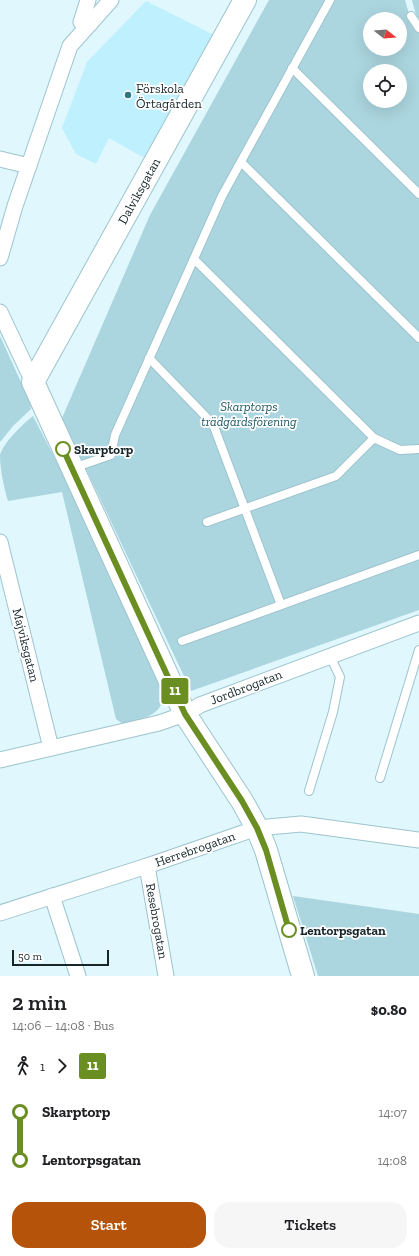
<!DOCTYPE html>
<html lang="en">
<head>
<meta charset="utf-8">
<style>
	:root { --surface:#fff; --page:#f6f6f6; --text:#202124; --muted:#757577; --accent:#b45309 }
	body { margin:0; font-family:"Zilla Slab",serif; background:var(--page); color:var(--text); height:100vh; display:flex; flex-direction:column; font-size:15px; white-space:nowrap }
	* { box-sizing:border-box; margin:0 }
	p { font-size:13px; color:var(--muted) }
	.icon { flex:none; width:22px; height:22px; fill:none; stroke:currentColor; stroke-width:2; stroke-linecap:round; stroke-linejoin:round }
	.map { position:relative; height:976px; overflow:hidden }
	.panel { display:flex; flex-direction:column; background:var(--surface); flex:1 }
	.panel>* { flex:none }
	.badge { padding:0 8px; border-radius:3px; font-size:14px; line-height:26px }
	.needle { width:26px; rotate:107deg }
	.buttons { position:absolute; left:363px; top:12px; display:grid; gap:8px }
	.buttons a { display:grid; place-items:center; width:44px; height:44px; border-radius:50%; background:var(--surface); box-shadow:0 4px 16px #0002; font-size:20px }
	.scale { position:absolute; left:12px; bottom:10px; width:97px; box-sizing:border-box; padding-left:4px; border:2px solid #162629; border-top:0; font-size:11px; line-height:14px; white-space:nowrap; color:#162629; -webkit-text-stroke:3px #fff; paint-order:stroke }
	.map>.badge { position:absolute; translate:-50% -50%; box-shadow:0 0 0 2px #fff }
	.legs { display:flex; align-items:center; gap:6px; height:44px; padding:0 12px; font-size:13px }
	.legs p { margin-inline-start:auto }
	.overview { display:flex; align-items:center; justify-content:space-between; height:68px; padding:0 12px }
	h1 { font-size:22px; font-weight:600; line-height:30px }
	.cta { display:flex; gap:8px; margin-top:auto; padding:8px 12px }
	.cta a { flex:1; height:46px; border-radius:16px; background:var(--accent); color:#fff; font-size:16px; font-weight:600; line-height:46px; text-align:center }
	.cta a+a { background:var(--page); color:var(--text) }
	ul { padding:0 12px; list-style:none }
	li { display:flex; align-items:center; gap:14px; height:48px; font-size:15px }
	li i { display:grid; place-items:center; width:6px; height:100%; margin:0 5px; background:currentColor }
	li i::after { content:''; width:10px; height:10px; margin:-5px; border:3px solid; border-radius:50%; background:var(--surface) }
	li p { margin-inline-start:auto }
	li:first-child i { background:linear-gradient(#0000 50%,currentColor 0) }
	li:last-child i { background:linear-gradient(currentColor 50%,#0000 0) }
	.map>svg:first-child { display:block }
	.built { fill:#bef1fd }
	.green { fill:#abd5df; fill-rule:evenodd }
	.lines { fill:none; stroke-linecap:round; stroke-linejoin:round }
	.lane-casing { stroke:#9dc4ce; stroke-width:10 }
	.street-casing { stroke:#9dc4ce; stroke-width:17 }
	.secondary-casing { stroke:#9dc4ce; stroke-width:24 }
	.lane { stroke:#fff; stroke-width:8 }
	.street { stroke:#fff; stroke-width:15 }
	.secondary { stroke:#fff; stroke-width:22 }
	.line-1-casing { stroke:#fff; stroke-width:9 }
	.line-1 { stroke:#6b8e23; stroke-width:6 }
	.poi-dot { fill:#317685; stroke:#fff; stroke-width:1.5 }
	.stop-1-dot { fill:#fff; stroke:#6b8e23; stroke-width:2 }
	.labels { text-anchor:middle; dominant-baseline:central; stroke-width:3.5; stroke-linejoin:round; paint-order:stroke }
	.poi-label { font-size:13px; fill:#162629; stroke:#fff; text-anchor:start }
	.street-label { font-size:13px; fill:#162629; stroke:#fff }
	.park-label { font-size:13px; font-style:italic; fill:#205a67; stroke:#fff }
	.stop-label { font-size:13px; font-weight:bold; fill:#162629; stroke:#fff; text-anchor:start }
</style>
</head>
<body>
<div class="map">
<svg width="419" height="976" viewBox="0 0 419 976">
	<rect width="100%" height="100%" fill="#dff7fd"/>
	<!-- built -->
	<polygon class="built" points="146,1 214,35 146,159 109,138 96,164 76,154 62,128 87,62"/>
	<!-- green -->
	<g class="green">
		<path d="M269 0H405L410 17 419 29V610L191 691 62 418 150 215ZM370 19H400V49H370ZM370 71H400V101H370Z"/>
		<polygon points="412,0 419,0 419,21 416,15"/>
		<polygon points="0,336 30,402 31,409 13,426 0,442"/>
		<path d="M33 416 65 478 161 686C168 716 145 717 123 724L116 719 62 492 8 501C4 488 0 469 0 455 4 442 22 425 33 416Z"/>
		<polygon points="293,896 419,914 419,976 318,976"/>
	</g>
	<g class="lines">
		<defs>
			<g id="lane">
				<polyline points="411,16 419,28"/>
				<polyline points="292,68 419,194"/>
				<polyline points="241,162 419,338"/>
				<polyline points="194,259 374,438"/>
				<polyline points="149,358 213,424 281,605"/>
				<polyline points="73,468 111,455 115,435 222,196 330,0"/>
				<polyline points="207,522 336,476 374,438 400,450 419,449"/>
				<polyline points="182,641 419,555"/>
				<polyline points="380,778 419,650"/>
				<polyline points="309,791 333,712 340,677 330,656"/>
			</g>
			<g id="street">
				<polyline points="88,0 81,22 90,24"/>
				<polyline points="0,159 29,166"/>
				<polyline points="0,258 15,206 70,46 111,0"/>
				<polyline points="0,312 33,382"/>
				<polyline points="0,542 51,748"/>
				<polyline points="0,760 159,723 185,714 200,705 419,623"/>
				<polyline points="147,866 166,976"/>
				<polyline points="52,896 78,976"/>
				<polyline points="0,913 147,866 257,828 301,824 419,840"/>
			</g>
			<polyline id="secondary" points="245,0 33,382 185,714 242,801 257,828 266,850 303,976"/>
		</defs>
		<!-- lane casing -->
		<use href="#lane" class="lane-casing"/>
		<!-- street casing -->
		<use href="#street" class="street-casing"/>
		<!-- secondary casing -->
		<use href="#secondary" class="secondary-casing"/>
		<!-- lane -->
		<use href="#lane" class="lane"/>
		<!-- street -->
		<use href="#street" class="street"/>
		<!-- secondary -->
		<use href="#secondary" class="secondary"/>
	</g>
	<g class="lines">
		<defs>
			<polyline id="line-1" points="63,449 185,714 242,801 257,828 266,850 289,930"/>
		</defs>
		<!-- line-1 casing -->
		<use href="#line-1" class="line-1-casing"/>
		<!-- line-1 -->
		<use href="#line-1" class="line-1"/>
	</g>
	<!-- markers -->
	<circle class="poi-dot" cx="128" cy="95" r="4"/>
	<g class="stop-1-dot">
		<circle cx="63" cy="449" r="7"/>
		<circle cx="289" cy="930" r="7"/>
	</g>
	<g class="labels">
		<!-- poi labels -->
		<g class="poi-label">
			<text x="136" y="88">Förskola<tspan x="136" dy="15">Örtagården</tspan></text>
		</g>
		<!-- street labels -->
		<g class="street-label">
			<text transform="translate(139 191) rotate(-61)">Dalviksgatan</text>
			<text transform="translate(26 645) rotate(76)">Majviksgatan</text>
			<text transform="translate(246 687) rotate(-21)">Jordbrogatan</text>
			<text transform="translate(195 849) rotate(-19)">Herrebrogatan</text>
			<text transform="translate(157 921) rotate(80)">Resebrogatan</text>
		</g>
		<!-- park labels -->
		<g class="park-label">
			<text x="249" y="406">Skarptorps<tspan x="249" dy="15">trädgårdsförening</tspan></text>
		</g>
		<!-- stop labels -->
		<g class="stop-label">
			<text x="74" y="449">Skarptorp</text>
			<text x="300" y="930">Lentorpsgatan</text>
		</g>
	</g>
</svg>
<div class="buttons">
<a><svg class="needle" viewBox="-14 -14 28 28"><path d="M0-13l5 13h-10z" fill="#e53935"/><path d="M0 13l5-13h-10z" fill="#757577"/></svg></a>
<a><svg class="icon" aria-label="locate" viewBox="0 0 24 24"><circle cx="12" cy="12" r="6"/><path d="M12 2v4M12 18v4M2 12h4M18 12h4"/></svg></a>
</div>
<div class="scale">50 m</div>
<b class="badge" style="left:175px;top:691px;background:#6b8e23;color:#fff">11</b>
</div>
<section class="panel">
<div class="overview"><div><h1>2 min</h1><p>14:06 – 14:08 · Bus</p></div><b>$0.80</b></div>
<div class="legs"><svg class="icon" aria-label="walk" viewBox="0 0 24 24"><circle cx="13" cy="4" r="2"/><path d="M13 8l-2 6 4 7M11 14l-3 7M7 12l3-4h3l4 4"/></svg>1<svg class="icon" aria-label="forward" viewBox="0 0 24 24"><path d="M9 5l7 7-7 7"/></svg><b class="badge" style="background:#6b8e23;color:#fff">11</b></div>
<ul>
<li><i style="color:#6b8e23"></i><b>Skarptorp</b><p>14:07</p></li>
<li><i style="color:#6b8e23"></i><b>Lentorpsgatan</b><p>14:08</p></li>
</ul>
<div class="cta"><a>Start</a><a>Tickets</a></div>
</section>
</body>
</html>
